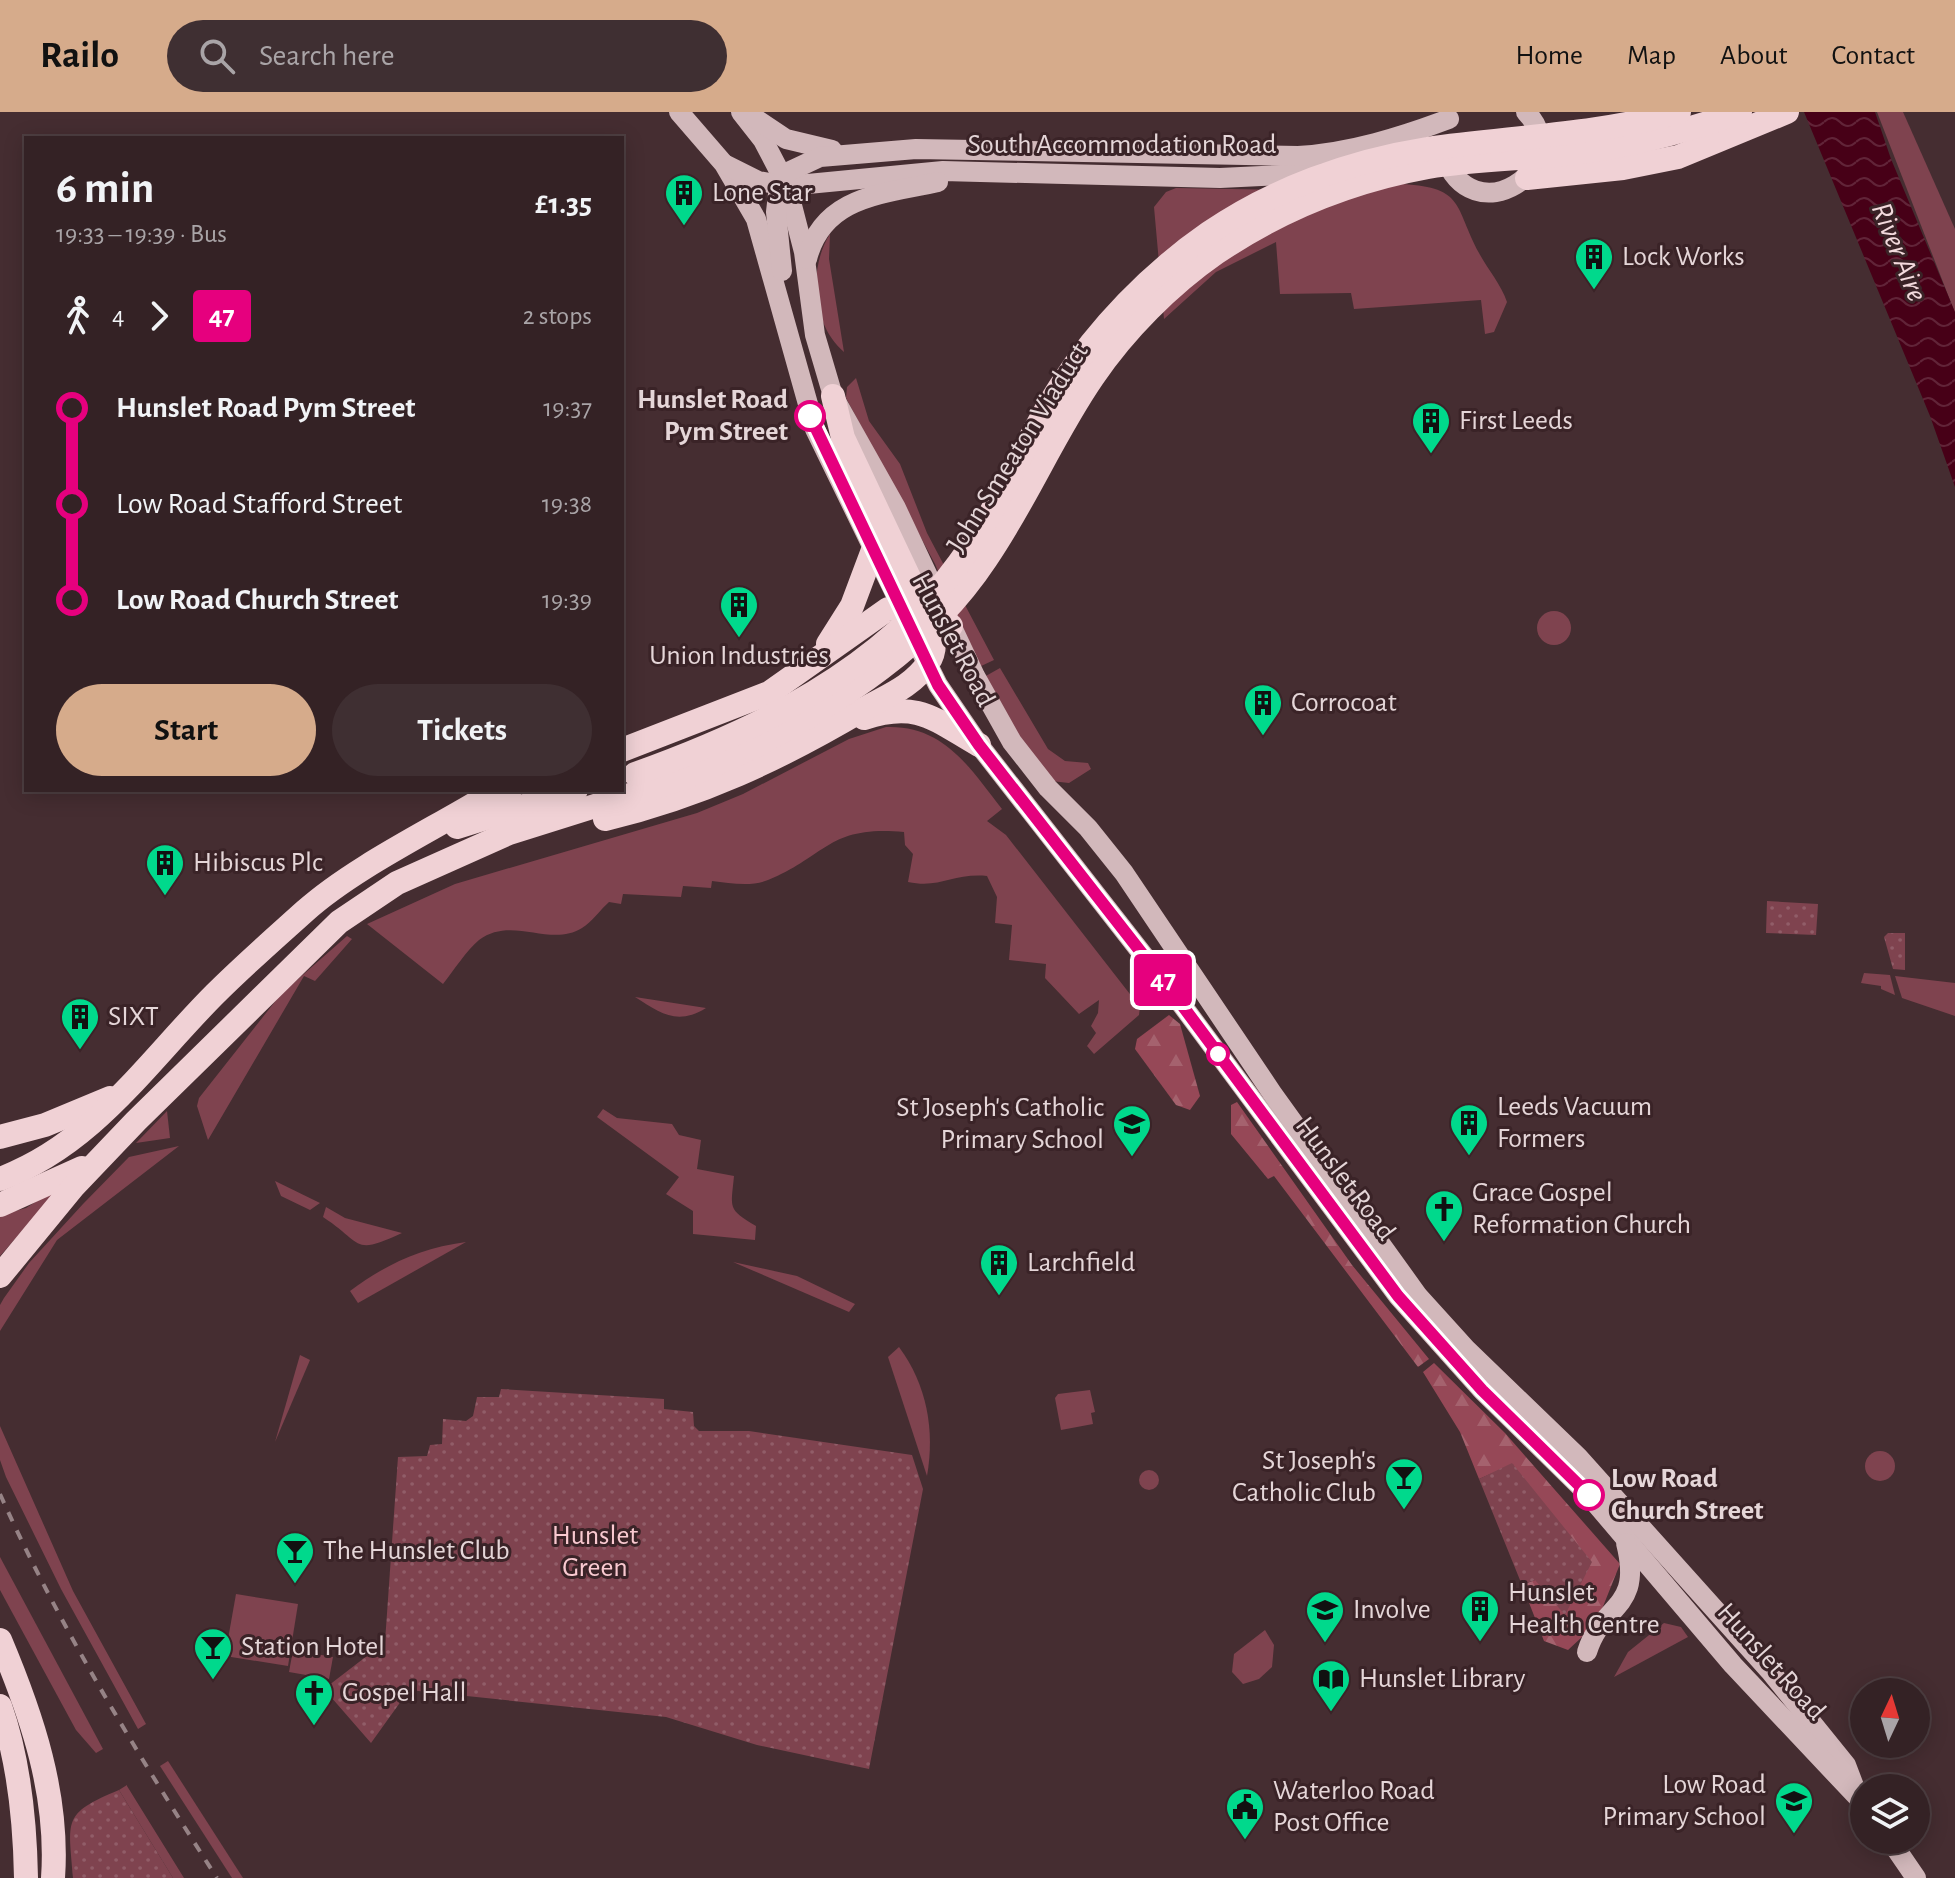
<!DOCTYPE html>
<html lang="en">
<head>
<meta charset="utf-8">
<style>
	:root { --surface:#342225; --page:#3f2f32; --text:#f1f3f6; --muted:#a9a4a7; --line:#4e3f42; --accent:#d6ab8b }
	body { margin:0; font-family:"Alegreya Sans",sans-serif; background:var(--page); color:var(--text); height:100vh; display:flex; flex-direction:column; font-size:30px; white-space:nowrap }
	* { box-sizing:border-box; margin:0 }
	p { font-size:26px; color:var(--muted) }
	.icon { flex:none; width:44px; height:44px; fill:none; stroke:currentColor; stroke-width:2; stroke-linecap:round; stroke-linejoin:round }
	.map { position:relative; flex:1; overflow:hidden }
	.panel { position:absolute; left:24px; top:24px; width:600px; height:656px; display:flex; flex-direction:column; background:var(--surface); border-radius:0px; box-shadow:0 4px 20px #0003,0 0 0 2px var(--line) }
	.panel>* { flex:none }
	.badge { padding:0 16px; border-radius:6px; font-size:28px; line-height:52px }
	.needle { width:52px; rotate:4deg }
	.tools { position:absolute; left:1850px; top:1566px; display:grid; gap:16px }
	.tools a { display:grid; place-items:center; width:80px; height:80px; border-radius:50%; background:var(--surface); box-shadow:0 4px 20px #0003,0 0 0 2px var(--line); font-size:40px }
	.map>.badge { position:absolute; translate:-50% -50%; box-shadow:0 0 0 4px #fff }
	.legs { display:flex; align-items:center; gap:12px; height:88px; padding:0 32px; font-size:26px }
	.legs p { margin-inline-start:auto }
	.overview { display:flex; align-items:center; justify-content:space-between; height:136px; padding:0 32px }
	h1 { font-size:44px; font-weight:700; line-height:60px }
	.cta { display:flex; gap:16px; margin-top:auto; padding:16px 32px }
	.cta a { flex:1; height:92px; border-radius:48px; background:var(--accent); color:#111; font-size:32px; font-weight:700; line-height:92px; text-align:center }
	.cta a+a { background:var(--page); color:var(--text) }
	ul { padding:0 32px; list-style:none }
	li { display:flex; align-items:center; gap:28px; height:96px; font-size:30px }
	li i { display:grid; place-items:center; width:12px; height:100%; margin:0 10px; background:currentColor }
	li i::after { content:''; width:20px; height:20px; margin:-10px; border:6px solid; border-radius:50%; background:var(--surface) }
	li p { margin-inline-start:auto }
	li:first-child i { background:linear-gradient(#0000 50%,currentColor 0) }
	li:last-child i { background:linear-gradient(currentColor 50%,#0000 0) }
	header { display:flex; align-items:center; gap:48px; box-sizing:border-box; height:112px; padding:0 40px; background:var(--accent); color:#111 }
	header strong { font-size:38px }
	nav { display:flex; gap:44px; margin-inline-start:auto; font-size:28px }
	.search { width:560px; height:72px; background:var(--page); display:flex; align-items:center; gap:20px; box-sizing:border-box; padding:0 28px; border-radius:44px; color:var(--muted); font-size:30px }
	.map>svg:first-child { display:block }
	.green { fill:#7f434f }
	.forest { fill:url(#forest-firs) }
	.park { fill:url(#park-dots) }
	.water { fill:url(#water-waves) }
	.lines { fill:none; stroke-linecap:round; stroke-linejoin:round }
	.major { stroke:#d2b8bb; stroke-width:20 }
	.highway { stroke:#f0d1d5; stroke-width:24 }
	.rail { stroke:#968386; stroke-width:4; stroke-dasharray:10 10; stroke-linecap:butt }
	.highway-bridge { stroke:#f0d1d5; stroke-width:24 }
	.line-1-casing { stroke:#fff; stroke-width:18 }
	.line-1 { stroke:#e6007e; stroke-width:12 }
	.stop-1-dot { fill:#fff; stroke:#e6007e; stroke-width:4 }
	.labels { text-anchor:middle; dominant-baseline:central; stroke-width:6; stroke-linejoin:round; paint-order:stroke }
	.street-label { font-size:28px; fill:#e5d6d8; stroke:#3a2327 }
	.poi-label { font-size:28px; fill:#e5d6d8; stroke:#3a2327; text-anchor:start }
	.stop-label { font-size:28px; font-weight:bold; fill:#e5d6d8; stroke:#3a2327; text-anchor:end }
	.park-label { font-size:28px; fill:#f9c9d0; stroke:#3a2327 }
	.water-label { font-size:30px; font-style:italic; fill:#f3dadd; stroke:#3a2327 }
</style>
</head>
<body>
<header>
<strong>Railo</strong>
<div class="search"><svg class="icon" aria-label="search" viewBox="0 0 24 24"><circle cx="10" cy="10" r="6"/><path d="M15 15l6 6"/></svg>Search here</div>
<nav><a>Home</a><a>Map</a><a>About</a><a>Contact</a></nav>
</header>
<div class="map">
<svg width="1955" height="1766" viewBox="0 0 1955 1766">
	<defs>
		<pattern id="forest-firs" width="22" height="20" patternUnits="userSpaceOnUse" patternTransform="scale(2)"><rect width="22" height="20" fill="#964857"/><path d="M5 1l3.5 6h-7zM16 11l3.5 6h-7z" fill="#a5626e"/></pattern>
		<pattern id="park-dots" width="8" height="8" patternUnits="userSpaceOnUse" patternTransform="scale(2)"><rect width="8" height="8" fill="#7f434f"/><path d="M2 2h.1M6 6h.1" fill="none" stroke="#915d68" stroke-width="1.8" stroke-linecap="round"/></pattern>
		<pattern id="water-waves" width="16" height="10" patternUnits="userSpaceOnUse" patternTransform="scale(2)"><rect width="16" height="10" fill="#470017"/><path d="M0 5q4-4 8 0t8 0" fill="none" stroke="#612438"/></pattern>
	</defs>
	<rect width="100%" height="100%" fill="#452d31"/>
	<!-- green -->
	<g class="green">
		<polygon points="1877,0 1903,0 1955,117 1955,201"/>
		<path d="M1403 72C1465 76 1454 94 1479 141 1488 158 1501 172 1507 190L1494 220 1485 222 1481 188 1354 197 1351 181 1280 182 1276 130 1216 160 1164 207 1154 95 1166 80 1176 76 1349 79Z"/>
		<path d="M830 122 829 147 844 240C812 213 808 156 830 122Z"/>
		<polygon points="856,266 869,309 900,352 927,421 994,548 979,555 935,452 846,286 847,275"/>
		<circle cx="1554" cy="516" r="17"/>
		<polygon points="1000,556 1048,637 1065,649 1088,651 1091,657 1069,671 1051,669 1023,632 984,565"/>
		<path d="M886 615C944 613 969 655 1002 697L987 709 1006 723 1140 895 1139 903 1094 942 1087 934 1096 921 1091 914 1098 901 1099 888 1079 902 1045 866 1046 852 1009 848 1012 813 995 811 997 785 987 764C953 761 940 777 908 770L913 742 905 733 904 720C828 713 827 744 768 768 751 775 730 771 712 769L711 776 683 774 681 785 623 782 621 792 609 790C600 798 592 810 582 816 550 836 512 803 479 828 466 839 454 858 443 872L367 812 455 772 697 701 743 682 849 627Z"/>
		<polygon points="347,824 352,827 315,869 304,864 208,1028 197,994 199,986 281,882"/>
		<polygon points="1864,861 1890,863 1895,883 1881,877 1881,874 1861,871"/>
		<polygon points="1895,864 1955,871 1955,904 1902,886"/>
		<path d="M635 885 706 896C677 914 660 901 635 885Z"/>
		<path d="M603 997 617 1006 672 1012 679 1023 701 1028 697 1057 734 1064C731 1096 727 1097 756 1114L755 1128 693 1122V1099L666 1082 679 1065 597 1005Z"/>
		<polygon points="167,999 170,1026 136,1031"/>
		<polygon points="179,1034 57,1128 0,1219 0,1193 4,1186 29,1151 83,1092 129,1045"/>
		<polygon points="275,1069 320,1091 310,1098 281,1084"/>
		<polygon points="57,1076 58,1078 0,1144 0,1103 26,1096"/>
		<path d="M326 1095 345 1106 402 1121C352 1144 364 1132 323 1105Z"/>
		<path d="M466 1130 358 1191 350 1179C386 1152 421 1136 466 1130Z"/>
		<polygon points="733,1150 797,1164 855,1192 849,1200"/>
		<path d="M899 1235C927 1273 935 1318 927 1364L888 1245Z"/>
		<polygon points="300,1243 310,1248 275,1330"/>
		<polygon points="1090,1278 1095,1300 1091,1301 1093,1312 1061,1318 1055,1286 1058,1282"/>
		<polygon points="0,1314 73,1479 146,1612 138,1617 61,1477 6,1365 0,1348"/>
		<circle cx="1880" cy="1354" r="15"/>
		<circle cx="1149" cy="1368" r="10"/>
		<polygon points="0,1445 103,1637 96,1641 76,1618 0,1478"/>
		<polygon points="236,1482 298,1492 288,1554 225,1544"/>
		<polygon points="1664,1511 1681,1515 1688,1525 1614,1565 1628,1540"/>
		<polygon points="1265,1518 1274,1533 1272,1555 1259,1567 1243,1572 1232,1560 1234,1542"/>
		<polygon points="293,1538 333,1545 329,1567 289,1560"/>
		<polygon points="168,1649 243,1766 232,1766 160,1654"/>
		<polygon points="127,1673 127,1674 184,1766 173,1766 119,1678"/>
	</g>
	<!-- forest -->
	<g class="forest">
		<polygon points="1169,903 1180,912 1200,984 1190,998 1176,993 1135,937 1137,927"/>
		<polygon points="1237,990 1352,1153 1429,1247 1418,1255 1274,1064 1268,1067 1231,1022 1231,993"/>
		<polygon points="1434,1251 1505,1321 1620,1452 1596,1512 1568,1538 1544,1529 1522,1473 1535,1468 1513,1352 1479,1367 1460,1320 1423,1260"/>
	</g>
	<!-- park -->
	<g class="park">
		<polygon points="1767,789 1818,792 1816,823 1766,821"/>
		<polygon points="1888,821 1905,821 1905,858 1893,857 1884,825"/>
		<polygon points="501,1277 664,1287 664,1297 693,1300 694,1314 699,1319 749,1319 912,1343 923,1377 869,1657 757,1633 666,1605 409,1578 371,1631 324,1577 385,1530 398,1345 427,1344 430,1333 442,1332 443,1307 466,1309 473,1304 477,1285 499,1285"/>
		<polygon points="1512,1351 1592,1450 1565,1503 1535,1468 1522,1473 1479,1367"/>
		<path d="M119 1678 173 1766H73C69 1708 61 1702 119 1678Z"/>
	</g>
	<!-- water -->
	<polygon class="water" points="1804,0 1875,0 1891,47 1955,200 1955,375 1930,304"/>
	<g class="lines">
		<!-- major -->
		<g class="major">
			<polyline points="679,0 724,52 756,107 815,317 908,508"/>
			<polyline points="741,0 763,28 787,74 804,140 815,223 833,284 896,396 975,564 1012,630 1048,676 1088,716 1124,761 1272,981 1418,1184 1466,1237 1578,1345 1770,1559 1846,1653 1857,1682"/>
			<polyline points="756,7 786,27 832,38"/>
			<path d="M1443 41C1472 127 1578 54 1526 0"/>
			<polyline points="726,53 758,69 787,74 943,59 1220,66 1324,61"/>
			<path d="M807 147C823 83 885 82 938 70"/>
			<path d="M782 159 776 100 779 74 788 60 820 45 916 37 1298 44C1350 41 1401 25 1449 7"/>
			<polyline points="922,541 938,573 979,633 1176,885 1398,1184 1482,1278 1586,1380 1733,1553 1864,1692"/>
			<path d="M1587 1540C1603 1489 1643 1499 1626 1431"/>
			<polyline points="1890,1728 1916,1766"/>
		</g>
		<!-- highway -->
		<g class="highway">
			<polyline points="1527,66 1623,56 1678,45 1787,0"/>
			<polyline points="828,532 852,494 873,438"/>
			<path d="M864 606C918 588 935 608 979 633"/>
			<polyline points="622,638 769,581 888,497 925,495 951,514"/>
			<path d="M605 707C700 684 780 647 864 597 887 584 913 574 928 551 937 538 934 524 930 510L843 326 833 284"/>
			<polyline points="457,715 576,678"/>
			<polyline points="0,1025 45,1013 110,986"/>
			<path d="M0 1067C94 1032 147 950 215 882 244 853 275 826 305 799 352 757 426 721 481 688L510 678"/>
			<polyline points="0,1093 82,1056"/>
			<polyline points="0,1164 74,1074 136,1009 339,810 397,771 509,721 684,666 751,636"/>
			<path d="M0 1528C32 1604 59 1683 53 1766"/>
			<path d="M0 1594C19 1648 25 1709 26 1766"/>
		</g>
		<!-- rail -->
		<path class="rail" d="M0 1382C60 1516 138 1643 217 1766"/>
		<!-- highway-bridge -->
		<g class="highway-bridge">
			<path d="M751 636C841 590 929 533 986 447 1026 389 1053 323 1093 265 1125 218 1170 173 1216 141 1281 97 1351 69 1428 55 1470 48 1515 47 1558 43 1620 37 1681 21 1740 0"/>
			<path d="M635 662C758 618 881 559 959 451 999 396 1023 332 1060 275 1098 216 1151 161 1209 121 1273 77 1351 49 1427 37 1512 25 1596 23 1679 0"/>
		</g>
	</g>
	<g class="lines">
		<defs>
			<polyline id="line-1" points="810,304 938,573 979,633 1176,885 1398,1184 1482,1278 1589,1383"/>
		</defs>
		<!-- line-1 casing -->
		<use href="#line-1" class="line-1-casing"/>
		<!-- line-1 -->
		<use href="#line-1" class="line-1"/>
	</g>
	<!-- icons -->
	<defs>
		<symbol id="building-pin" viewBox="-11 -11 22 30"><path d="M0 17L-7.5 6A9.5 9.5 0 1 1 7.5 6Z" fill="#00d98c" stroke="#3a2327"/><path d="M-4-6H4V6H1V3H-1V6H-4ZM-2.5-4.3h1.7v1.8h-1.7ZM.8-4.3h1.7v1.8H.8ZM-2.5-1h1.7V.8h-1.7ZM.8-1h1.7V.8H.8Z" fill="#111"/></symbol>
		<symbol id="school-pin" viewBox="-11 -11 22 30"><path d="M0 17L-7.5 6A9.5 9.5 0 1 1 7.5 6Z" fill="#00d98c" stroke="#3a2327"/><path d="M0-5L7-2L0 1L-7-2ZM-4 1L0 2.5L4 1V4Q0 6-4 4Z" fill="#111"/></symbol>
		<symbol id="church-pin" viewBox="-11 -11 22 30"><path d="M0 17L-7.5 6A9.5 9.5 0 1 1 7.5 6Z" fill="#00d98c" stroke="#3a2327"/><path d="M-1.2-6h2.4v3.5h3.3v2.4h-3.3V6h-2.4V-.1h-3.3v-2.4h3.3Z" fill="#111"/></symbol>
		<symbol id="bar-pin" viewBox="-11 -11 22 30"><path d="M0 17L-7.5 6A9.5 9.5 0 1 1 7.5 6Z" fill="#00d98c" stroke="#3a2327"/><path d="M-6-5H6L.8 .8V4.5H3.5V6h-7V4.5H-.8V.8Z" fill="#111"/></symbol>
		<symbol id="library-pin" viewBox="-11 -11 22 30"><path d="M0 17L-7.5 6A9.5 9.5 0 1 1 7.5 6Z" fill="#00d98c" stroke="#3a2327"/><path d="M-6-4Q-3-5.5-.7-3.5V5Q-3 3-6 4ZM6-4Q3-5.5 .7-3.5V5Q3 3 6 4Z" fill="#111"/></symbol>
		<symbol id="civic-pin" viewBox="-11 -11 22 30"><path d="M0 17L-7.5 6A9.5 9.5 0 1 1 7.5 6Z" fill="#00d98c" stroke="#3a2327"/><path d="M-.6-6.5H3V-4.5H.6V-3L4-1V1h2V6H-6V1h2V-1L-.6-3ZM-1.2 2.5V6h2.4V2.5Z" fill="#111"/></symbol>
	</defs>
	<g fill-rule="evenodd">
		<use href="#building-pin" x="662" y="59" width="44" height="60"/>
		<use href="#building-pin" x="1572" y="123" width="44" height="60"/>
		<use href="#building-pin" x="1409" y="287" width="44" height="60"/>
		<use href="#building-pin" x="717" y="471" width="44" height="60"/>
		<use href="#building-pin" x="1241" y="569" width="44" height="60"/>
		<use href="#building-pin" x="143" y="729" width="44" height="60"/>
		<use href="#building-pin" x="58" y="883" width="44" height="60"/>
		<use href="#building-pin" x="1447" y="989" width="44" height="60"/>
		<use href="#school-pin" x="1110" y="990" width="44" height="60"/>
		<use href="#church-pin" x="1422" y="1075" width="44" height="60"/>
		<use href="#building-pin" x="977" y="1129" width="44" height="60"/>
		<use href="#bar-pin" x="1382" y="1343" width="44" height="60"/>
		<use href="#bar-pin" x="273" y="1417" width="44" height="60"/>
		<use href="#building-pin" x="1458" y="1475" width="44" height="60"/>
		<use href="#school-pin" x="1303" y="1476" width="44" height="60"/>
		<use href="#bar-pin" x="191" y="1513" width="44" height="60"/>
		<use href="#library-pin" x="1309" y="1545" width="44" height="60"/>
		<use href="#church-pin" x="292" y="1559" width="44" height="60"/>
		<use href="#school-pin" x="1772" y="1667" width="44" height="60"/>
		<use href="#civic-pin" x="1223" y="1673" width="44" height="60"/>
	</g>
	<!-- markers -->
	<g class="stop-1-dot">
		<circle cx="810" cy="304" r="14"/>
		<circle cx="1218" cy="942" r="10"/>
		<circle cx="1589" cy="1383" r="14"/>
	</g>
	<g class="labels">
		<!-- street labels -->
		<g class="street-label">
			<text x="1122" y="33">South Accommodation Road</text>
			<text transform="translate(1018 336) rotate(-58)">John Smeaton Viaduct</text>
			<text transform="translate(953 528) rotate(62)">Hunslet Road</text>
			<text transform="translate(1345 1067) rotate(53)">Hunslet Road</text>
			<text transform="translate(1771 1550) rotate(48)">Hunslet Road</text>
		</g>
		<!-- poi labels -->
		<g class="poi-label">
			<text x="712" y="81">Lone Star</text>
			<text x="1622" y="145">Lock Works</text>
			<text x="1459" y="309">First Leeds</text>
			<text x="739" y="544" text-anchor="middle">Union Industries</text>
			<text x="1291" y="591">Corrocoat</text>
			<text x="193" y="751">Hibiscus Plc</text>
			<text x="108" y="905">SIXT</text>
			<text x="1497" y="995">Leeds Vacuum<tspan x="1497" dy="32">Formers</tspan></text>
			<text x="1104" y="996" text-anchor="end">St Joseph's Catholic<tspan x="1104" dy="32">Primary School</tspan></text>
			<text x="1472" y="1081">Grace Gospel<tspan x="1472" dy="32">Reformation Church</tspan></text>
			<text x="1027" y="1151">Larchfield</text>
			<text x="1376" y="1349" text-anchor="end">St Joseph's<tspan x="1376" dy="32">Catholic Club</tspan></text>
			<text x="323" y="1439">The Hunslet Club</text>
			<text x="1508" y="1481">Hunslet<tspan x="1508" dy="32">Health Centre</tspan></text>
			<text x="1353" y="1498">Involve</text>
			<text x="241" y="1535">Station Hotel</text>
			<text x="1359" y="1567">Hunslet Library</text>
			<text x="342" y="1581">Gospel Hall</text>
			<text x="1766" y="1673" text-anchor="end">Low Road<tspan x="1766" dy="32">Primary School</tspan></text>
			<text x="1273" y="1679">Waterloo Road<tspan x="1273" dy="32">Post Office</tspan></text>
		</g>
		<!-- stop labels -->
		<g class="stop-label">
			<text x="788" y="288">Hunslet Road<tspan x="788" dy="32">Pym Street</tspan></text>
			<text x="1611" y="1367" text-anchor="start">Low Road<tspan x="1611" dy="32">Church Street</tspan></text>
		</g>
		<!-- park labels -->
		<g class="park-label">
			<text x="595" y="1424">Hunslet<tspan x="595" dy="32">Green</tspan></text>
		</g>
		<!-- water labels -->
		<g class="water-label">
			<text transform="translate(1899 140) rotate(68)">River Aire</text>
		</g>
	</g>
</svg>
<div class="tools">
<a><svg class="needle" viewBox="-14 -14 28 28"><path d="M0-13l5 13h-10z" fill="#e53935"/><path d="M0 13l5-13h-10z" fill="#a9a4a7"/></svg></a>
<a><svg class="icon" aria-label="layers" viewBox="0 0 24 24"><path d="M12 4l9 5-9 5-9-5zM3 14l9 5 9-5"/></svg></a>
</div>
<b class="badge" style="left:1163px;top:868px;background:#e6007e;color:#fff">47</b>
<section class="panel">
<div class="overview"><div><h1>6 min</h1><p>19:33 – 19:39 · Bus</p></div><b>£1.35</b></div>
<div class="legs"><svg class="icon" aria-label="walk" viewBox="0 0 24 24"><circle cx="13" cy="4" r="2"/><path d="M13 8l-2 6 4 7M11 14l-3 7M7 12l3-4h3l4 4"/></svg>4<svg class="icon" aria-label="forward" viewBox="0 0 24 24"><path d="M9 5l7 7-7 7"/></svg><b class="badge" style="background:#e6007e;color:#fff">47</b><p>2 stops</p></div>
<ul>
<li><i style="color:#e6007e"></i><b>Hunslet Road Pym Street</b><p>19:37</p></li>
<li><i style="color:#e6007e"></i><span>Low Road Stafford Street</span><p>19:38</p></li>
<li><i style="color:#e6007e"></i><b>Low Road Church Street</b><p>19:39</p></li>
</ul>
<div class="cta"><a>Start</a><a>Tickets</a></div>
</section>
</div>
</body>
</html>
